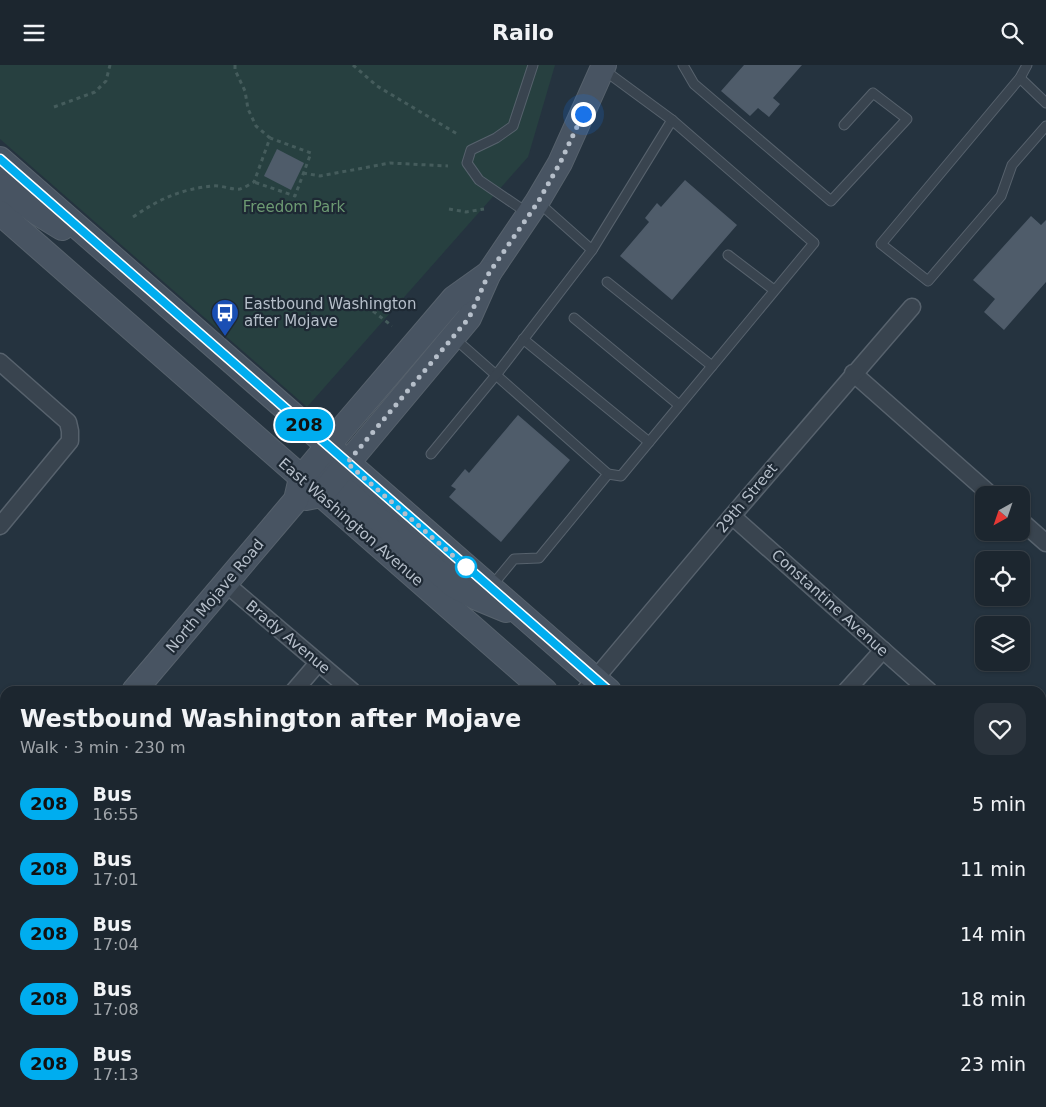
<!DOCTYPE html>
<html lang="en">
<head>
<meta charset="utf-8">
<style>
	:root { --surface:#1c262f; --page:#29323b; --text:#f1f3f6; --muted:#a0a5aa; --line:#3a434b }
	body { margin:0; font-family:"DejaVu Sans",sans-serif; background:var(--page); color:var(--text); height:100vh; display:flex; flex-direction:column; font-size:19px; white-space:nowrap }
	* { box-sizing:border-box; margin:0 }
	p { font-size:16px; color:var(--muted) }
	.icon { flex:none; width:28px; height:28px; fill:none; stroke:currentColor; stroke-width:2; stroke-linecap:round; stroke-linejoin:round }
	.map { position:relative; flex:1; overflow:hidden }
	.details { position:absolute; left:0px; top:621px; width:1046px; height:421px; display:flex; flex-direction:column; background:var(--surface); border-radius:15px 15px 0 0; box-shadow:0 1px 4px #0004,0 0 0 1px var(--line) }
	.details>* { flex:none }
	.badge { padding:0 10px; border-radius:16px; font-size:18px; line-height:32px }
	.needle { width:32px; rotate:220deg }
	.fabs { position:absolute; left:975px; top:421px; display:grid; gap:10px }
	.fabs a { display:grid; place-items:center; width:55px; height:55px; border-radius:10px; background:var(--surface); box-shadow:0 1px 4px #0004,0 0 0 1px var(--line); font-size:25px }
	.you { position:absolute; width:25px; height:25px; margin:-12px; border:4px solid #fff; border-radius:50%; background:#1a73e8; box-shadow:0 0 0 8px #1a73e833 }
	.map>.badge { position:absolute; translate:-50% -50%; box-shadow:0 0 0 2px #fff }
	.round { display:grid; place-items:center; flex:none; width:52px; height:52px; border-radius:15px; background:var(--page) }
	.headline { display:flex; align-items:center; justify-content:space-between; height:85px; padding:0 20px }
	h1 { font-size:24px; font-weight:700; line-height:38px }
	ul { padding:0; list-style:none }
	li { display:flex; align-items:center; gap:15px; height:65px; padding:0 20px }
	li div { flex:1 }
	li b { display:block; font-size:19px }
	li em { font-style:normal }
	li .badge { min-width:55px; font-weight:700; text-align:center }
	header { display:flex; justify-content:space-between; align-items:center; height:65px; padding:0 20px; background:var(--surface); font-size:22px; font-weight:700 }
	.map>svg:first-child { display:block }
	.green { fill:#274040 }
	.building { fill:#4f5c6a }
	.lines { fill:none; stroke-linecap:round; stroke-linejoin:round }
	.lane-casing { stroke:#57626d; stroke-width:11 }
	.street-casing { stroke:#57626d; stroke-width:19 }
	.secondary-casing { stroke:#57626d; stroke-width:26 }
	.path { stroke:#455c5c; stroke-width:3; stroke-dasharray:4 4; stroke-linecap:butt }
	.lane { stroke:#39444f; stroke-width:9 }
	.street { stroke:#39444f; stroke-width:16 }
	.secondary { stroke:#485462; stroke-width:24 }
	.line-casing { stroke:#fff; stroke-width:11 }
	.line { stroke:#00adef; stroke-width:8 }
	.walk { stroke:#b6bfca; stroke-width:5; stroke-dasharray:0 9 }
	.stop-dot { fill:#fff; stroke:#00adef; stroke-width:2.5 }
	.labels { text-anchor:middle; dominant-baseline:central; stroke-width:4.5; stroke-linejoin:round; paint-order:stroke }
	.park-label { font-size:15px; fill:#6d9a73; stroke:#1e2934 }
	.poi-label { font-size:15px; fill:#b6bfca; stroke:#1e2934; text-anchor:start }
	.street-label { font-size:15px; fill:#b6bfca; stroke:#1e2934 }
</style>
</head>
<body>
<header><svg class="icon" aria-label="menu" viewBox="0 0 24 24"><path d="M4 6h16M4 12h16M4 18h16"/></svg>Railo<svg class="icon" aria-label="search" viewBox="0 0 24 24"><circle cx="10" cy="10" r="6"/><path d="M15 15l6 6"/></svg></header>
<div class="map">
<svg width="1046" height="1042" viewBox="0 0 1046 1042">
	<rect width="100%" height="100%" fill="#25333f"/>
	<!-- green -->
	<polygon class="green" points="0,0 555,0 528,92 307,342 0,74"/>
	<!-- building -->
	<g class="building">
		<polygon points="744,0 802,0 773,33 780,39 769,52 758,43 750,51 721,26"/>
		<polygon points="277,84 304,98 291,125 264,111"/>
		<polygon points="685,115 737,160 672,235 620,191 649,157 645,153 657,138 661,142"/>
		<polygon points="1031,151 1041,160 1046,155 1046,217 1004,265 984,247 995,234 973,215"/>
		<polygon points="518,350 570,395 501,477 449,432 456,424 451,421 465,404 469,408"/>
	</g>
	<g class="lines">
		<defs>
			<g id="lane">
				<polyline points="683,0 694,19 831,136 907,54 873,28 844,60"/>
				<polyline points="1027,0 1020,13 881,179 928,216 1001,131 1012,100 1046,61"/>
				<polyline points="1020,13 1046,38"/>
				<polyline points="529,149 479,115 467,98 471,85 496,73 513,61 533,0"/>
				<polyline points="592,185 672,55 604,5"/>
				<polyline points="728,190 774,225"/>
				<polyline points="607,217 712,301"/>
				<polyline points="574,253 679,340"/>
				<polyline points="453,272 608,409 539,493 514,494 490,523"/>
				<polyline points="523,274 649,377"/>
				<polyline points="431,389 496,310 592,185 538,137"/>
				<polyline points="608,409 621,411 814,178 672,55"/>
			</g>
			<g id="street">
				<polyline points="0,297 68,357 70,366 70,376 0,461"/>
				<polyline points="853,308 991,430"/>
				<polyline points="732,451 929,626"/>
				<polyline points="1021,456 1046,478"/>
				<polyline points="225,518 352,626"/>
				<polyline points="294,626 318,598"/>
				<polyline points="585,626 732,451 912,242"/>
				<polyline points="846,626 883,585"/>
				<polyline points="1041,726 1046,730"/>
				<polyline points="248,1038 253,1042"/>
				<polyline points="542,1038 547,1042"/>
				<polyline points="713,1042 717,1038"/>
			</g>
			<g id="secondary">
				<polyline points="0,94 609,626"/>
				<polyline points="0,121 39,149 62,163"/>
				<polyline points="0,148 545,626"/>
				<polyline points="321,404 453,520 477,533 506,545"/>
				<polyline points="306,433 321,430 469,253 489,208 537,137 560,98 604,0"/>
				<polyline points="134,626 296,435 301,413 347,358 454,233 489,208"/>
				<polyline points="0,785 5,779"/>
				<polyline points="1041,1005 1046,1009"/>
				<polyline points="1015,1038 1020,1042"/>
			</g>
		</defs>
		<!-- lane casing -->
		<use href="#lane" class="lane-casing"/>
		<!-- street casing -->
		<use href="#street" class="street-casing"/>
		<!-- secondary casing -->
		<use href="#secondary" class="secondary-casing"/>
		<!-- path -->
		<g class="path">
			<polyline points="235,0 235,5 245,26 248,44 256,61 270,73"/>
			<polyline points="353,0 377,21 459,70"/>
			<polyline points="54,42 95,27 106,16 110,0"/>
			<polyline points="303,108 320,111 390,98 448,101"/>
			<polyline points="449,144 466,147 484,144"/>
			<path d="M133 152C159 134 181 124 213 121 221 120 232 125 240 124 244 123 250 119 254 117L270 73 311 88 295 131 254 117"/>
			<polyline points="373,246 392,261"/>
		</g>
		<!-- lane -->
		<use href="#lane" class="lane"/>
		<!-- street -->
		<use href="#street" class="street"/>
		<!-- secondary -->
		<use href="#secondary" class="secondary"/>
	</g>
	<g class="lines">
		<defs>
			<polyline id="line" points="0,94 609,626"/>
		</defs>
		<!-- line casing -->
		<use href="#line" class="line-casing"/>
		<!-- line -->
		<use href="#line" class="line"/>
		<!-- walk -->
		<polyline class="walk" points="466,502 347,398 469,253 489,208 538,137 560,98 583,49"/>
	</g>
	<!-- icons -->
	<defs>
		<symbol id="bus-pin" viewBox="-11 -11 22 30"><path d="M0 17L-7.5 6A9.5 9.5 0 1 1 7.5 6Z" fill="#1a4fb4" stroke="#1e2934"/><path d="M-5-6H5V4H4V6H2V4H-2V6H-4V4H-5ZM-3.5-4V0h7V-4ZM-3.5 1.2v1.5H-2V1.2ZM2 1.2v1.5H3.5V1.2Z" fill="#fff"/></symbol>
	</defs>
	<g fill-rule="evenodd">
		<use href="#bus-pin" x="209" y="232" width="32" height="43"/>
	</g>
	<!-- markers -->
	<circle class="stop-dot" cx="466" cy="502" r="10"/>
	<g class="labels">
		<!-- park labels -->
		<g class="park-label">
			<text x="294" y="142">Freedom Park</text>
		</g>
		<!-- poi labels -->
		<g class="poi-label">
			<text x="244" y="239">Eastbound Washington<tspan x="244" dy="17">after Mojave</tspan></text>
		</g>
		<!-- street labels -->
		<g class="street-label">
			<text transform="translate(747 433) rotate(-50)">29th Street</text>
			<text transform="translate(351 457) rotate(41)">East Washington Avenue</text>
			<text transform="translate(215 531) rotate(-50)">North Mojave Road</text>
			<text transform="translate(830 538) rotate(42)">Constantine Avenue</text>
			<text transform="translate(288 572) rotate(40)">Brady Avenue</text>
		</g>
	</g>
</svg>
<div class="fabs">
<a><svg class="needle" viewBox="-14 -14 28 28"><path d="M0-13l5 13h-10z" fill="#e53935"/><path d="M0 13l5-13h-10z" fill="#a0a5aa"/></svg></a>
<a><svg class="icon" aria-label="locate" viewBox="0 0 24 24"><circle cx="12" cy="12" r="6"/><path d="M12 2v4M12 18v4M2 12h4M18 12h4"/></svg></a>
<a><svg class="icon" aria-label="layers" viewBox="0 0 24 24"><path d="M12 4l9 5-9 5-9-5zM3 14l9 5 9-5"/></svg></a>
</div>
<div class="you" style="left:583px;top:49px"></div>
<b class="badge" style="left:304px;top:360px;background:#00adef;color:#111">208</b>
<section class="details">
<div class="headline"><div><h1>Westbound Washington after Mojave</h1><p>Walk · 3 min · 230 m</p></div><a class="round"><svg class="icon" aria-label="heart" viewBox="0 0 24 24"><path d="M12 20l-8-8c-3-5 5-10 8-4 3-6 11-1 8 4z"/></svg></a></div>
<ul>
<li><span class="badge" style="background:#00adef;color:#111">208</span><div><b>Bus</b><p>16:55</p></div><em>5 min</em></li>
<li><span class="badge" style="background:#00adef;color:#111">208</span><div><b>Bus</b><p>17:01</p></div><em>11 min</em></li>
<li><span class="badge" style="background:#00adef;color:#111">208</span><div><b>Bus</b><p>17:04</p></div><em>14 min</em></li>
<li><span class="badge" style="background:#00adef;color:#111">208</span><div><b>Bus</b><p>17:08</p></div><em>18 min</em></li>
<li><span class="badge" style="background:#00adef;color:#111">208</span><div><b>Bus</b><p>17:13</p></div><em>23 min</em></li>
</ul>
</section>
</div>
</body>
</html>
